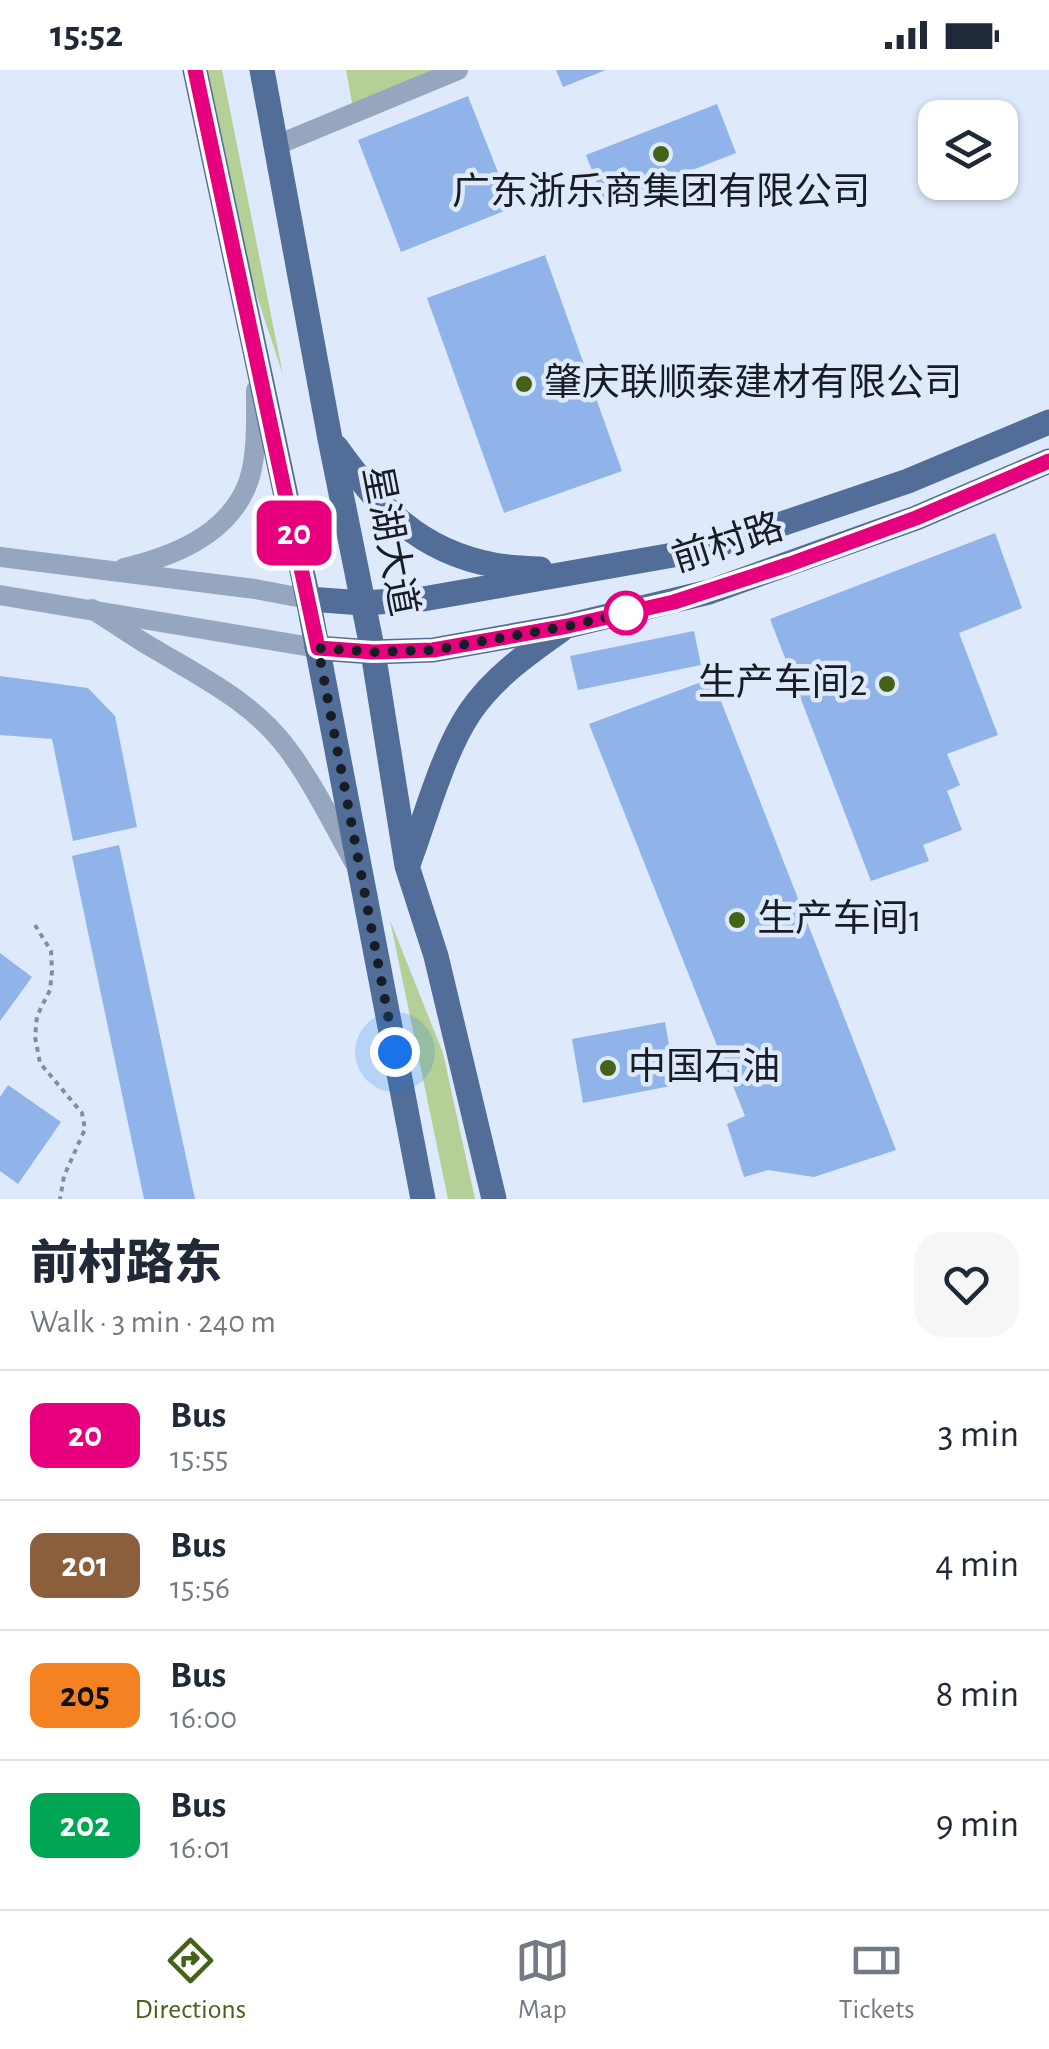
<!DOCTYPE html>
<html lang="en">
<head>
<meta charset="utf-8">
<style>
	:root { --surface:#fff; --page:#f6f6f7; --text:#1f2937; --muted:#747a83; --line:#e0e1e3; --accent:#446317 }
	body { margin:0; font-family:"Alegreya Sans","Noto Sans SC",sans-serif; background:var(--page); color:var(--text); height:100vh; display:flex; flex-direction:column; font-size:38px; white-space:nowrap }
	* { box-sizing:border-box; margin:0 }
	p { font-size:32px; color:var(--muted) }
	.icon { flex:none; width:55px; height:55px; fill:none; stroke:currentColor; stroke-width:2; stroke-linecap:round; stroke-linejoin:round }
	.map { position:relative; height:1129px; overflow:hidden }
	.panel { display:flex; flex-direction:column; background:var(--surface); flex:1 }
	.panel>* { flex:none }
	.badge { padding:0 20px; border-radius:15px; font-size:35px; line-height:65px }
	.controls { position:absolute; left:918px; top:30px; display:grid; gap:20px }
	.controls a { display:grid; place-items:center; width:100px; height:100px; border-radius:20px; background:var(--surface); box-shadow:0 2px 8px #0004; font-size:50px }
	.you { position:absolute; width:50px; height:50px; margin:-25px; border:8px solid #fff; border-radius:50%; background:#1a73e8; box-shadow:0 0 0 15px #1a73e833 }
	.map>.badge { position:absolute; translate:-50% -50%; box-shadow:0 0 0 5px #fff }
	.round { display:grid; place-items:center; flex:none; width:105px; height:105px; border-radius:30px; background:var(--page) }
	.head { display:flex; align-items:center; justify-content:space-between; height:170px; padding:0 30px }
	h1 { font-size:48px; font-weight:800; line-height:75px }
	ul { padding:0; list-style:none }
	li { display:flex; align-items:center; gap:30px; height:130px; padding:0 30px; border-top:2px solid var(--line) }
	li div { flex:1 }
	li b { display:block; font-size:38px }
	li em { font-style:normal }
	li .badge { min-width:110px; font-weight:700; text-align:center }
	.status { display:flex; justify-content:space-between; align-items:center; height:70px; padding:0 50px; background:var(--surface); direction:ltr }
	.status svg { height:28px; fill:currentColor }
	.tabs { display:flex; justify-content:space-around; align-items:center; height:140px; border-top:2px solid var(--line); background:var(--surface); font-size:28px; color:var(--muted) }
	.tabs a { display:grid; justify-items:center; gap:5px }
	.tabs .active { color:var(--accent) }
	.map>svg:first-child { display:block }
	.green { fill:#b4d097 }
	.building { fill:#90b3e9 }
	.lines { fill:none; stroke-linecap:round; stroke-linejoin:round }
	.path { stroke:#848d9a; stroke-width:4; stroke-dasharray:5 5; stroke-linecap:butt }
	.minor { stroke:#96a6be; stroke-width:20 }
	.major { stroke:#526e98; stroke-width:25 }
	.line-casing { stroke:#fff; stroke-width:22 }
	.line { stroke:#e6007e; stroke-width:15 }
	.walk { stroke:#181d25; stroke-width:10; stroke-dasharray:0 18 }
	.poi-dot { fill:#446317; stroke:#deeafc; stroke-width:4 }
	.stop-dot { fill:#fff; stroke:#e6007e; stroke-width:5 }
	.labels { text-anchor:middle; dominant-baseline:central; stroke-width:9; stroke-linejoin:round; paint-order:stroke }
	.poi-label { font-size:38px; fill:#181d25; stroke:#deeafc; text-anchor:start }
	.street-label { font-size:38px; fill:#181d25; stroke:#deeafc }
</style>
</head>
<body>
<div class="status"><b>15:52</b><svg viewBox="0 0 49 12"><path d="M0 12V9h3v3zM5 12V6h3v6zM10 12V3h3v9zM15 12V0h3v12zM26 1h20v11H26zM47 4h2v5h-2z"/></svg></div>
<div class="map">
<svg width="1049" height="1129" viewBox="0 0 1049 1129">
	<rect width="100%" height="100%" fill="#deeafc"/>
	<!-- green -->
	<g class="green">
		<polygon points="199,0 222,0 283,305 227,136"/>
		<polygon points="346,0 451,0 352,33"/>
		<polygon points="390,850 443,983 475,1129 448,1129"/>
	</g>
	<!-- building -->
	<g class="building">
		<polygon points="556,0 606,0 563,17"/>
		<polygon points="468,26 512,138 401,182 358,70"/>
		<polygon points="717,34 736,83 605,134 586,85"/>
		<polygon points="545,185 622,401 504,443 427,228"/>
		<polygon points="995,463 1022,538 959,563 998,665 947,684 960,715 947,721 962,760 923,775 929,791 871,811 770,549"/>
		<polygon points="694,561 701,595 578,620 570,586"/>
		<polygon points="0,606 88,618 115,646 137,757 73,771 52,669 0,665"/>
		<polygon points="712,608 896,1080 814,1107 768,1100 744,1107 727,1054 745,1046 589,654"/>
		<polygon points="119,775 195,1129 144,1129 72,786"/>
		<polygon points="0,883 32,907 0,951"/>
		<polygon points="665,952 676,1015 583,1033 572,969"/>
		<polygon points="8,1015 61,1052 18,1114 0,1101 0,1027"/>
	</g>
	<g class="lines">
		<!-- path -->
		<polyline class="path" points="35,855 51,881 52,901 50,920 37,946 35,967 40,993 82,1043 85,1059 64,1106 60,1129"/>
		<!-- minor -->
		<g class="minor">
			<polyline points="277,75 458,0"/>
			<polyline points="0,487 255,519 308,529"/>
			<path d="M124 498C171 487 223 467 245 420 258 394 256 349 256 320"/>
			<polyline points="0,525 317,578"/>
			<path d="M92 539C114 553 135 568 158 581 205 609 253 633 287 678 313 713 333 754 354 792"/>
		</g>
		<!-- major -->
		<g class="major">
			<polyline points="195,0 308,529 423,1129"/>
			<polyline points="262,0 330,369 373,582 407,796 436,886 494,1129"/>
			<path d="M336 377C379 437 418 481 494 495 509 498 525 498 540 499"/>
			<polyline points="308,529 363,533 423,529 696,481 758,462 908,411 1049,352"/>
			<polyline points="317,578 373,582 433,580 567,556 709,522 916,448 1049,391"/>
			<path d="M409 792C426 746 443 682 470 642 493 608 527 584 561 560"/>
		</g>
	</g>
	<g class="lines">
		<defs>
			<polyline id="line" points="195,0 318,578 373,582 433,580 568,556 674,532 790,494 916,448 1049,391"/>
		</defs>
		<!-- line casing -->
		<use href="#line" class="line-casing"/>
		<!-- line -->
		<use href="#line" class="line"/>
		<!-- walk -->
		<polyline class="walk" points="395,982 318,578 373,582 433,580 568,556 639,540 626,543"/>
	</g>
	<!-- markers -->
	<g class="poi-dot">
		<circle cx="661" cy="84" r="10"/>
		<circle cx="524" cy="314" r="10"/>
		<circle cx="887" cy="614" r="10"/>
		<circle cx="737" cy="850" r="10"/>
		<circle cx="608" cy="998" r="10"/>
	</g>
	<circle class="stop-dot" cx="626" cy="543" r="20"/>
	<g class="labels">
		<!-- poi labels -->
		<g class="poi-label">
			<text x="661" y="123" text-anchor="middle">广东浙乐商集团有限公司</text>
			<text x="544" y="314">肇庆联顺泰建材有限公司</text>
			<text x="867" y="614" text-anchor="end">生产车间2</text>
			<text x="757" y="850">生产车间1</text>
			<text x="628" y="998">中国石油</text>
		</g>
		<!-- street labels -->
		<g class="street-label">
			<text transform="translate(389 471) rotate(79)">星湖大道</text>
			<text transform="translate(728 474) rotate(-18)">前村路</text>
		</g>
	</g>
</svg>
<div class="controls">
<a><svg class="icon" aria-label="layers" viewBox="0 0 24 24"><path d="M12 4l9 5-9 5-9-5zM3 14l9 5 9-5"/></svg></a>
</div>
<div class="you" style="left:395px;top:982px"></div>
<b class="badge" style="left:294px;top:463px;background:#e6007e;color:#fff">20</b>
</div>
<section class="panel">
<div class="head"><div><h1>前村路东</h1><p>Walk · 3 min · 240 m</p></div><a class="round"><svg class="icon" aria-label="heart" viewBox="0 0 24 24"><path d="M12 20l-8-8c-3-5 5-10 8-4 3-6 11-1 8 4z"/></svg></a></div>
<ul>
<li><span class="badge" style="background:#e6007e;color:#fff">20</span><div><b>Bus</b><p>15:55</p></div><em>3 min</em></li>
<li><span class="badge" style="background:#8b5e3c;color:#fff">201</span><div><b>Bus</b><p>15:56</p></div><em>4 min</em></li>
<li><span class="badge" style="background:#f58220;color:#111">205</span><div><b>Bus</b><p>16:00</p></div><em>8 min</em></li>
<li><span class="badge" style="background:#00a651;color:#fff">202</span><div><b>Bus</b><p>16:01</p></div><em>9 min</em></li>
</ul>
</section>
<nav class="tabs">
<a class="active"><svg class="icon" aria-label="directions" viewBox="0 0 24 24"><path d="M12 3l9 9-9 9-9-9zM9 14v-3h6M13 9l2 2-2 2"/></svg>Directions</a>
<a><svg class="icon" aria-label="map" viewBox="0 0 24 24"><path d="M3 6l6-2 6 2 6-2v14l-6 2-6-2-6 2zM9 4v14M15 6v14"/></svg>Map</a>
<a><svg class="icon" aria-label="tickets" viewBox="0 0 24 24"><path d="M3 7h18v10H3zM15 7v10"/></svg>Tickets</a>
</nav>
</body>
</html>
